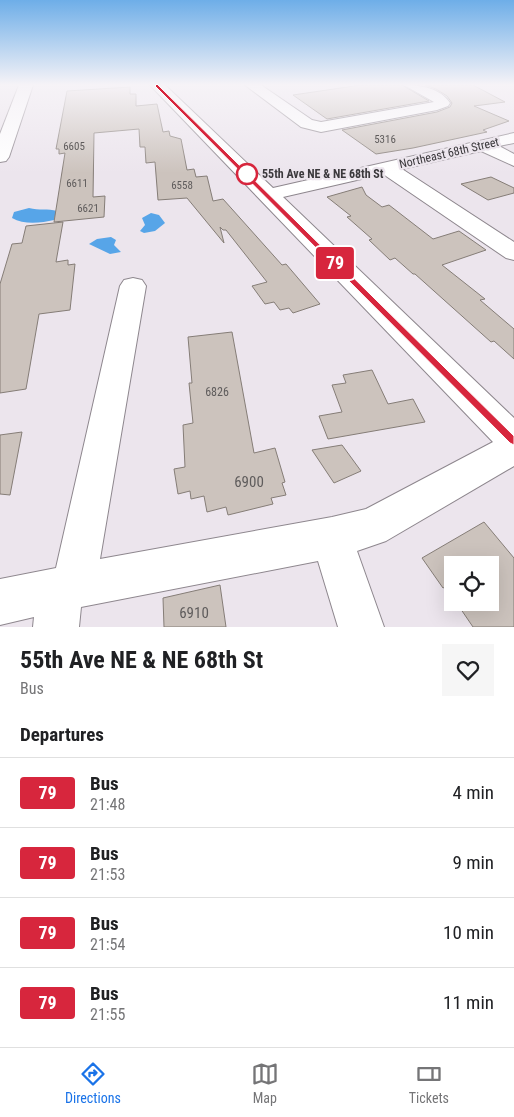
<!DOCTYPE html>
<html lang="en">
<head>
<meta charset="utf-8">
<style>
	:root { --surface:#fff; --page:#f6f6f6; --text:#202124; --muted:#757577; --line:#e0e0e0; --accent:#1a73e8 }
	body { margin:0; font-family:"Roboto Condensed",sans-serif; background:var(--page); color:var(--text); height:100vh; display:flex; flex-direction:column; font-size:19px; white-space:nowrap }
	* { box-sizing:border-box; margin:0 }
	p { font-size:16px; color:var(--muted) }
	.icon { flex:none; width:28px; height:28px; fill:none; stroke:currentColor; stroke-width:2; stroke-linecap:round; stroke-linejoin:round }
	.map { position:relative; height:627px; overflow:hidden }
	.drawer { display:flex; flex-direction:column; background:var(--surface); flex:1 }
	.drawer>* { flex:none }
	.badge { padding:0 10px; border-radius:4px; font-size:18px; line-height:32px }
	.fabs { position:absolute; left:444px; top:556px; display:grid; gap:10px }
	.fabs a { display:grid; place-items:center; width:55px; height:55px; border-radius:0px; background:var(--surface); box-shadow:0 5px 20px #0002; font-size:25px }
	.map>.badge { position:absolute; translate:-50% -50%; box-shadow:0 0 0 2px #fff }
	h2 { padding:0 20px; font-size:19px; line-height:45px }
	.round { display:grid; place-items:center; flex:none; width:52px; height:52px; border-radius:0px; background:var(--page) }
	.overview { display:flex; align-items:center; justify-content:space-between; height:85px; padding:0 20px }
	h1 { font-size:24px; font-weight:700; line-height:38px }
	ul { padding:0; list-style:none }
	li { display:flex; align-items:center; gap:15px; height:70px; padding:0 20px; border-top:1px solid var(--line) }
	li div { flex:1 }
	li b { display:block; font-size:19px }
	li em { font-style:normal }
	li .badge { min-width:55px; font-weight:700; text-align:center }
	.tabs { display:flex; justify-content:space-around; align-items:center; height:70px; border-top:1px solid var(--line); background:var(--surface); font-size:14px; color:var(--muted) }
	.tabs a { display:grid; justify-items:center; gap:2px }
	.tabs .selected { color:var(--accent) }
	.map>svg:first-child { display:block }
	.water { fill:#57a5e8 }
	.building { fill:#ccc3bd; stroke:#857d77 }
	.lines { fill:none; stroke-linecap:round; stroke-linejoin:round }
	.minor-casing { stroke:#8e878e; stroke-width:2 }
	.minor { fill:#fff; fill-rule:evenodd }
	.line { fill:#d7263d; stroke:#fff }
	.stop-dot { fill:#fff; stroke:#d7263d; stroke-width:2.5 }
	.labels { text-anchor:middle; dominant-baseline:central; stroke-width:4.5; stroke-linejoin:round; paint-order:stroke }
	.far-number-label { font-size:11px; fill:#5f5c5c }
	.far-street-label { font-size:12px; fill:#3b393c; stroke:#ece5ed }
	.far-stop-label { font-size:12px; font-weight:bold; fill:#3b393c; stroke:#ece5ed; text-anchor:start }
	.number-label { font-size:12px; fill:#5f5c5c }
	.near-number-label { font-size:15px; fill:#5f5c5c }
</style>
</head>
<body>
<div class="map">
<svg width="514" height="627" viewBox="0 0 514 627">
	<rect width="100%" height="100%" fill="#ece5ed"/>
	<!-- water -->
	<g class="water">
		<path d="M29 208C39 211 48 208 57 211L54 220C41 223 24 225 12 218L14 212Z"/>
		<polygon points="151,213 159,215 165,223 155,231 144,233 140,231 145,225 142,218"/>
		<polygon points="111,237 116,240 114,245 121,252 110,254 89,244 97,239"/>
	</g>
	<!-- building -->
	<g class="building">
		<polygon points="361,85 402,85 429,101 327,119 293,95"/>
		<polygon points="425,85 473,85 505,102 474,106 509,121 483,130 487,132 413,148 376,154 342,130 437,112 450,107 452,103 447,96 436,89"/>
		<polygon points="130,87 130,94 136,94 136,106 157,104 163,132 169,131 170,136 181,139 187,170 194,169 196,177 207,176 213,201 223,199 282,265 286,264 320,304 293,313 289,308 280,310 274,302 265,304 252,286 267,282 226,230 223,230 220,227 224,243 187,198 158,200 155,162 146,163 145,147 140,147 139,129 94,133 93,197 105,196 104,217 54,222 65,153 59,154 59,149 56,149 67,91"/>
		<polygon points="491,177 514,188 514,193 488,200 461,184"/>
		<polygon points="362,187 366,195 382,207 389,205 433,239 459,231 486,250 442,265 485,299 480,300 514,329 514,359 494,341 491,342 415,274 413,274 395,258 390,260 369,240 372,239 347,217 351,216 327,197"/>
		<polygon points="63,222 56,262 68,260 68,265 75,264 70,310 39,314 26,389 0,393 0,284 12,244 22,243 26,226"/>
		<polygon points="232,332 254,453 275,448 285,482 282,483 286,495 271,498 273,504 228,515 226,507 207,512 204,496 191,499 190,491 178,494 174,469 185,467 183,425 193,423 189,383 192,383 188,337"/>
		<polygon points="372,370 388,404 413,399 425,422 328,439 319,416 342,412 332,385 346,383 343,375"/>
		<polygon points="22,432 10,495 0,494 0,435"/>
		<polygon points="342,445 361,471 334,483 312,450"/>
		<polygon points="484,522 514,558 514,627 473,627 456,602 490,602 490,565 452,565 452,598 445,587 443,588 422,558"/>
		<polygon points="220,585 226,627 164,627 163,598"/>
	</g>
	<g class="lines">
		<defs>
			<g id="minor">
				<polygon points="19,85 33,85 9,157 6,161 0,162 0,134"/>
				<polygon points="150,85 165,85 273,188 514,133 514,143 499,146 514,154 514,166 481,151 402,169 514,242 514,260 506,258 383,174 283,197 514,418 514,466 386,541 357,551 384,627 338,627 318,561 81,607 79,627 33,627 34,617 0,625 0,579 56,568 120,286 124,280 133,278 142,280 146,286 100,559 332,517 366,509 493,442"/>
				<path d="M245 85H261L312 120 321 122 434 102 404 85C421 85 440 88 450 103L448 106 437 110 321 132 301 127Z"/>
			</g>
		</defs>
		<!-- minor casing -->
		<use href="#minor" class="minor-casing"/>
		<!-- minor -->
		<use href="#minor" class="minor"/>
	</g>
	<!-- sky -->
	<linearGradient id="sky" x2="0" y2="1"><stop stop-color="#6eaee8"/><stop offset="0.49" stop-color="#f6f3f7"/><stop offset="1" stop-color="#f6f3f7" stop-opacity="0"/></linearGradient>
	<rect width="514" height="173" fill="url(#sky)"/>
	<!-- line -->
	<polygon class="line" points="157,84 514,436 514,445 510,443 155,86"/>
	<!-- markers -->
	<circle class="stop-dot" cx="247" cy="174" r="10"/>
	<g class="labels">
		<!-- far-number labels -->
		<g class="far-number-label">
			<text x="385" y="139">5316</text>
			<text x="74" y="146">6605</text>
			<text x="77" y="183">6611</text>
			<text x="182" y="185">6558</text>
			<text x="88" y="208">6621</text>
		</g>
		<!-- far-street labels -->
		<g class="far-street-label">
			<text transform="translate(449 153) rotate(-13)">Northeast 68th Street</text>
		</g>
		<!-- far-stop labels -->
		<g class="far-stop-label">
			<text x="262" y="174">55th Ave NE &amp; NE 68th St</text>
		</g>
		<!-- number labels -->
		<g class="number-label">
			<text x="217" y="392">6826</text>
		</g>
		<!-- near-number labels -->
		<g class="near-number-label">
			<text x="249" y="482">6900</text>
			<text x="194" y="613">6910</text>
		</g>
	</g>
</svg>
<div class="fabs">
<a><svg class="icon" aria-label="locate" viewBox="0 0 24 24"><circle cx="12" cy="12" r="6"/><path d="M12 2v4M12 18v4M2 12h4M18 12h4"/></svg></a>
</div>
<b class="badge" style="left:335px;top:263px;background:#d7263d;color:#fff">79</b>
</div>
<section class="drawer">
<div class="overview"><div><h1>55th Ave NE &amp; NE 68th St</h1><p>Bus</p></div><a class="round"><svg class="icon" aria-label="heart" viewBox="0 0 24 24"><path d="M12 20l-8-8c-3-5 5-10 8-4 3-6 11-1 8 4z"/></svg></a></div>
<h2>Departures</h2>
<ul>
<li><span class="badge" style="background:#d7263d;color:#fff">79</span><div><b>Bus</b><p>21:48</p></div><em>4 min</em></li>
<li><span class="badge" style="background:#d7263d;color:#fff">79</span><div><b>Bus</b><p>21:53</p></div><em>9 min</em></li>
<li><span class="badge" style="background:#d7263d;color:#fff">79</span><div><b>Bus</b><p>21:54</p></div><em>10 min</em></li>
<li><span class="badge" style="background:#d7263d;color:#fff">79</span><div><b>Bus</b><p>21:55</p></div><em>11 min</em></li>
</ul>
</section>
<nav class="tabs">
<a class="selected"><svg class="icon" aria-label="directions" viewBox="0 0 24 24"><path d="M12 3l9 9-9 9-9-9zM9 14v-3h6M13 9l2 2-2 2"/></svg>Directions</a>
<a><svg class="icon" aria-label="map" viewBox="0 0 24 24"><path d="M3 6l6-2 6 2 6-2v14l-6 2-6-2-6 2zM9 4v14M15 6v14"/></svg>Map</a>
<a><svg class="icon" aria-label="tickets" viewBox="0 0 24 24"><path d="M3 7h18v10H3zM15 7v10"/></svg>Tickets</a>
</nav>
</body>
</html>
